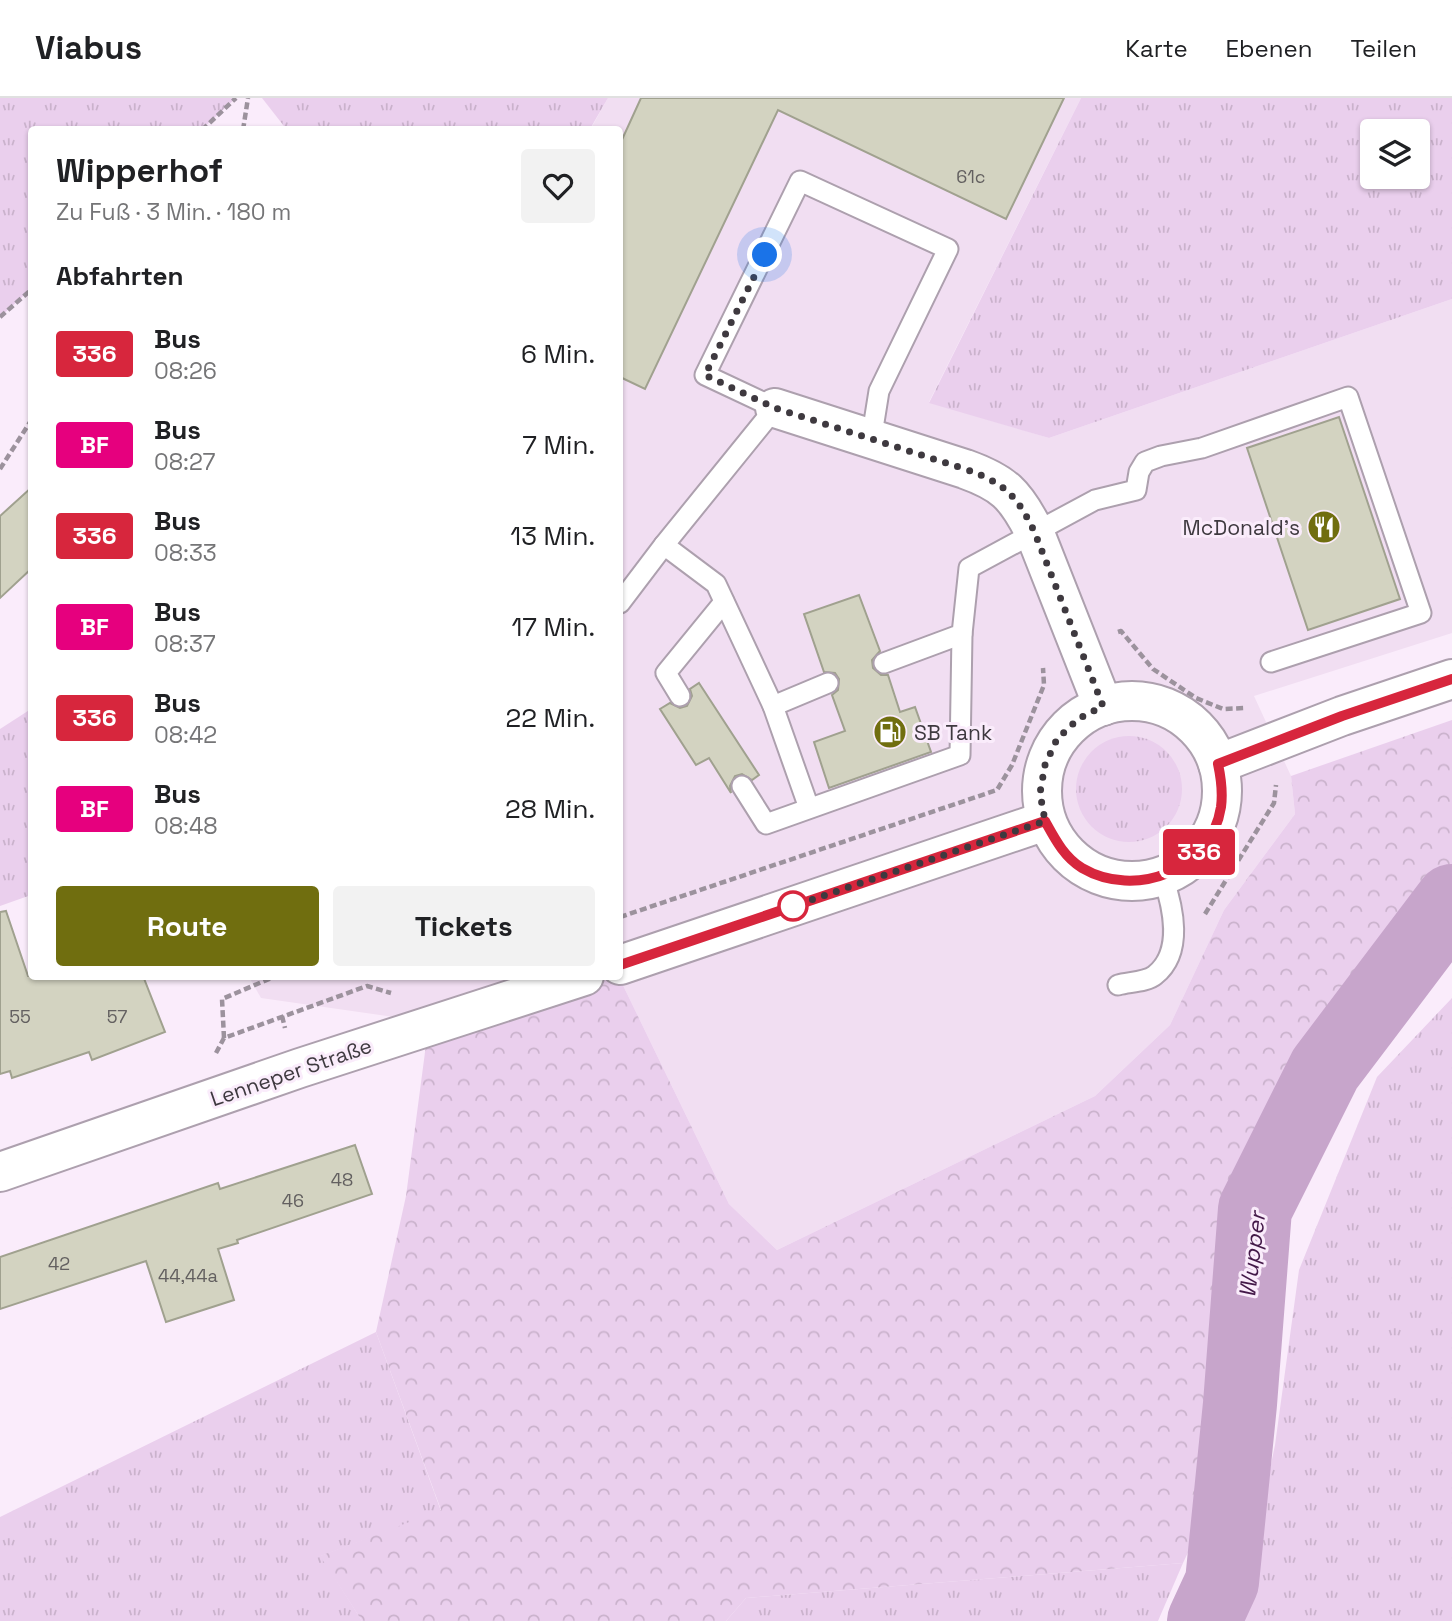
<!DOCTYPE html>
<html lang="de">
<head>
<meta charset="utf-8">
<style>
	:root { --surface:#fff; --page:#f2f2f2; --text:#202124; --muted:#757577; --line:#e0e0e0; --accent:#706e0f }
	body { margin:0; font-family:"Space Grotesk",sans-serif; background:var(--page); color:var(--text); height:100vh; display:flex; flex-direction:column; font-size:26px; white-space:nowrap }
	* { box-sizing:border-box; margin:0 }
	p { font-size:23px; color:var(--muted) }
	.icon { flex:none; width:38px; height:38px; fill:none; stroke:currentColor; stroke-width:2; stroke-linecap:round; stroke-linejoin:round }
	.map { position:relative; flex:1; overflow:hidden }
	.drawer { position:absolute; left:28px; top:28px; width:595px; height:854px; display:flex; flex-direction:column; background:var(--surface); border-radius:7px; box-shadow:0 2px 5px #0004 }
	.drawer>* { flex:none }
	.badge { padding:0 14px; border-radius:5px; font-size:24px; line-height:46px }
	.controls { position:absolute; left:1360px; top:21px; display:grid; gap:14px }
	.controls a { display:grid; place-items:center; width:70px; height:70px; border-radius:7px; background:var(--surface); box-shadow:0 2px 5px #0004; font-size:35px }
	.you { position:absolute; width:35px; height:35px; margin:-18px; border:5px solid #fff; border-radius:50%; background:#1a73e8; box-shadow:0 0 0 10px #1a73e833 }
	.map>.badge { position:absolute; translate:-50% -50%; box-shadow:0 0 0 4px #fff }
	h2 { padding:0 28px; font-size:26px; line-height:63px }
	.round { display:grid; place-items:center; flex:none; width:74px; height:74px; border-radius:7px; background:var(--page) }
	.headline { display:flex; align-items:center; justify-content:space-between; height:119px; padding:0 28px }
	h1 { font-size:33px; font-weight:800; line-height:52px }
	.action { display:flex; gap:14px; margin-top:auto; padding:14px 28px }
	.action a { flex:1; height:80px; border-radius:7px; background:var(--accent); color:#fff; font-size:28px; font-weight:800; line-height:80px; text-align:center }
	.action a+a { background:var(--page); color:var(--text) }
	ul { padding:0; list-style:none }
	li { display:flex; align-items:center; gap:21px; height:91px; padding:0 28px }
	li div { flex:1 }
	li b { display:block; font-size:26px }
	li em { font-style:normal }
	li .badge { min-width:77px; font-weight:700; text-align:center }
	header { display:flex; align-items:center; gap:42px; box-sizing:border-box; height:98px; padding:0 35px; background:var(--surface); border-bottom:2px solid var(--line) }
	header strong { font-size:33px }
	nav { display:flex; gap:38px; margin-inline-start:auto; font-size:24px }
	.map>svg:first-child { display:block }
	.built { fill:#f1def2 }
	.grass { fill:url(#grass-tufts); fill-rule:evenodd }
	.forest { fill:url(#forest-crowns) }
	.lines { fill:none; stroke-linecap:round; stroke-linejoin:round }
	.river { stroke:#c7a5cb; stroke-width:74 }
	.building { fill:#d3d3c1; stroke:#a0a18f; stroke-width:2 }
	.lane-casing { stroke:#ada0ae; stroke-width:23 }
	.street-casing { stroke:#ada0ae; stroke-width:42 }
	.primary-casing { stroke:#ada0ae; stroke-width:42 }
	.path { stroke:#9c929d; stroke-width:4.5; stroke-dasharray:7 3.5; stroke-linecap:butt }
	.lane { stroke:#fff; stroke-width:19 }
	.street { stroke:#fff; stroke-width:38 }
	.primary { stroke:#fff; stroke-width:38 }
	.line-casing { stroke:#fff; stroke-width:16 }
	.line { stroke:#d7263d; stroke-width:10 }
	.walk { stroke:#3e393f; stroke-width:7; stroke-dasharray:0 12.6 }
	.stop-dot { fill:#fff; stroke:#d7263d; stroke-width:3.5 }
	.labels { text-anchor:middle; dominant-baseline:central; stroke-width:6; stroke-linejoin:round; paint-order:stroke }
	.number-label { font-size:18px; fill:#636060 }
	.poi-label { font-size:21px; fill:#3e393f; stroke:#faecfb; text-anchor:end }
	.street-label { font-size:21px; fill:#3e393f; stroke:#faecfb }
	.water-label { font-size:23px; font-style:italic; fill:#431848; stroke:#faecfb }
</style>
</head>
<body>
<header>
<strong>Viabus</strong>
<nav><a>Karte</a><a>Ebenen</a><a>Teilen</a></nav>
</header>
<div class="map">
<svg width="1452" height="1523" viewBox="0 0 1452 1523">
	<defs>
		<pattern id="grass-tufts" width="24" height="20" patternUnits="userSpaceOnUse" patternTransform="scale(1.75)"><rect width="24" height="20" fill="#eacfed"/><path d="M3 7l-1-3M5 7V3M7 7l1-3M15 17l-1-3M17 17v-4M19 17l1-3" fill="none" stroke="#cab2cc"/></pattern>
		<pattern id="forest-crowns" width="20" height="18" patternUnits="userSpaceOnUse" patternTransform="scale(1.75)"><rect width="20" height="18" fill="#eacfed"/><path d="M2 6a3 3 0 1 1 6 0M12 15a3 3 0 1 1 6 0" fill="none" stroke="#cab2cc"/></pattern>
	</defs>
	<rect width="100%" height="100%" fill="#faecfb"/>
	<!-- built -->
	<g class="built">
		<polygon points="608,0 1081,0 929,304 1049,340 1452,201 1452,535 1254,598 1291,678 1295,716 1224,812 1170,927 1095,998 777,1152 729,1106 619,879 620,32 590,32"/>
		<polygon points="249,879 581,879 429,924 261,900"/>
	</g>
	<!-- grass -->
	<g class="grass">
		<polygon points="0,0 236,0 202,31 32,32 31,191 0,219"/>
		<polygon points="262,0 608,0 590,31 287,32"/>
		<path d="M1081 0H1452V201L1049 340 929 305ZM1372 33H1418V79H1372Z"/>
		<polygon points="31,611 31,797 0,808 0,631"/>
		<circle cx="1129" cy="691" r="53"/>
		<polygon points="1452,900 1452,1523 1234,1523 1244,1496 1275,1347 1299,1172 1377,979"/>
		<polygon points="376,1234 441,1413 321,1458 362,1523 0,1523 0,1419"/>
		<polygon points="1183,1465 1158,1523 726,1523 746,1500"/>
	</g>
	<!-- forest -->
	<polygon class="forest" points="1452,622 1452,772 1448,773 1306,994 1246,1146 1240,1345 1183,1465 746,1500 726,1523 362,1523 320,1458 441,1412 376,1234 406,1098 429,924 581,879 619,879 729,1106 777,1152 1095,998 1170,927 1224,812 1295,716 1291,678"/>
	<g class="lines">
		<!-- river -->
		<polyline class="river" points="1204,1523 1222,1484 1240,1306 1255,1111 1325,971 1452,803"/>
	</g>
	<!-- building -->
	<g class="building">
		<polygon points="641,0 1064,0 1006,121 778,12 645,291 620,279 620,46"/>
		<polygon points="1339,319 1400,501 1308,532 1247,350"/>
		<polygon points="32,389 32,470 0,500 0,418"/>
		<polygon points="859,497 880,553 872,562 873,570 881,577 888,577 900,614 915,609 931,654 829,690 814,644 845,633 832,597 838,592 839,581 835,575 824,574 804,516"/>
		<polygon points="699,585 759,677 752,682 742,676 735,678 730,688 731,695 709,660 696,667 660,611 670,605 680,610 687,608 692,598 690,591"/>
		<polygon points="6,813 28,878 143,878 165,934 92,962 89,954 12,980 10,973 0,976 0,814"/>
		<polygon points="355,1047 372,1096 237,1142 238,1145 218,1151 234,1202 166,1224 146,1163 0,1211 0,1159 218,1085 220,1091"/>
	</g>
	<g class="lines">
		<defs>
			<g id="lane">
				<polyline points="620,505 664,447"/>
				<polyline points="884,565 962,536 969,470 1095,402 1136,392 1139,374 1145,364 1161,358 1202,350 1348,299 1421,515 1271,564"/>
				<polyline points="828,585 773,608 716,486 664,447 775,310 705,277 800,83 948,151 879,293 871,343"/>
				<polyline points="680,598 666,575 724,504"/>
				<polyline points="773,608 809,710"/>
				<polyline points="742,688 766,726 960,657 962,536"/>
				<path d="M1118 887C1129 884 1147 884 1155 877 1184 854 1173 809 1163 779"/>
			</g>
			<path id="street" d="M775 310 965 371C1004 385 1015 396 1034 433L1103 608"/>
			<g id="primary">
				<circle cx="1132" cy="693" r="90"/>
				<polyline points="1218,666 1342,618 1452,581"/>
				<polyline points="620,867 1045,723"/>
				<polyline points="0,1074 300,970 584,878"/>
			</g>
		</defs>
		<!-- lane casing -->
		<use href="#lane" class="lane-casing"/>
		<!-- street casing -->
		<use href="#street" class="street-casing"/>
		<!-- primary casing -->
		<use href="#primary" class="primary-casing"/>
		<!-- path -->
		<g class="path">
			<polyline points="202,32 236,0"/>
			<polyline points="243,32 248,0"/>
			<polyline points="0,219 32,191"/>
			<polyline points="0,371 32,321"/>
			<polyline points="1118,534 1121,533 1153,571 1196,600 1223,611 1245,610"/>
			<polyline points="1205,816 1274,705 1276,687"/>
			<polyline points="620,819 997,692 1012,667 1044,587 1043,570"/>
			<polyline points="282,918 285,930"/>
			<polyline points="224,940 222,901 276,878"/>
			<polyline points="216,955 224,940 367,888 391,895"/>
		</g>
		<!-- lane -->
		<use href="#lane" class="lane"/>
		<!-- street -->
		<use href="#street" class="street"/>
		<!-- primary -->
		<use href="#primary" class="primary"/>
	</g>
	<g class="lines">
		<defs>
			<path id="line" d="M620 867 1045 723C1055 741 1064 759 1082 770 1135 801 1211 773 1221 709 1223 694 1221 680 1218 666L1342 618 1452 581"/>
		</defs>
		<!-- line casing -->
		<use href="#line" class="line-casing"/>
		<!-- line -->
		<use href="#line" class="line"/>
		<!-- walk -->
		<path class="walk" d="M765 157 705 277 775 310 965 371C1004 385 1016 396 1034 433L1103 608 1078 621 1057 641 1045 667 1040 695 1045 723 790 809 793 808"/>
	</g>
	<!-- icons -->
	<defs>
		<symbol id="restaurant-disc" viewBox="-11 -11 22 22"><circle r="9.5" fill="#706e0f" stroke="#faecfb"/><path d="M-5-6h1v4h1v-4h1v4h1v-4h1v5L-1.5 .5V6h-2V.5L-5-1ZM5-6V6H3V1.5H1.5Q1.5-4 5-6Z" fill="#fff"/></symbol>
		<symbol id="fuel-disc" viewBox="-11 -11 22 22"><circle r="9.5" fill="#706e0f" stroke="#faecfb"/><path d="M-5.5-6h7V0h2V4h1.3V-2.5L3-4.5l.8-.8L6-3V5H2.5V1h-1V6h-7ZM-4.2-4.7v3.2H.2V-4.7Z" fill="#fff"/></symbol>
	</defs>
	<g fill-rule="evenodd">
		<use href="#restaurant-disc" x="1305" y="410" width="38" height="38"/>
		<use href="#fuel-disc" x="871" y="615" width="38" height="38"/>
	</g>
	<!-- markers -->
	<circle class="stop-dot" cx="793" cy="808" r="14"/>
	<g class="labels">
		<!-- number labels -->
		<g class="number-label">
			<text x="971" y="78">61c</text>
			<text x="20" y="918">55</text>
			<text x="117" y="918">57</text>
			<text x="342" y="1081">48</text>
			<text x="293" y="1102">46</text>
			<text x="59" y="1165">42</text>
			<text x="188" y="1177">44,44a</text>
		</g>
		<!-- poi labels -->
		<g class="poi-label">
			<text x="1300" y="429">McDonald's</text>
			<text x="914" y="634" text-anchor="start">SB Tank</text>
		</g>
		<!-- street labels -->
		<g class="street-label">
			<text transform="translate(291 974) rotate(-19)">Lenneper Straße</text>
		</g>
		<!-- water labels -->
		<g class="water-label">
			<text transform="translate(1252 1157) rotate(-83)">Wupper</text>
		</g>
	</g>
</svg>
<div class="controls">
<a><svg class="icon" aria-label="layers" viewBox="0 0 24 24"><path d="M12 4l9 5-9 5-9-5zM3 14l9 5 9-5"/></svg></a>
</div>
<div class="you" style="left:765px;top:157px"></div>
<b class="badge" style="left:1199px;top:754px;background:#d7263d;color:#fff">336</b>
<section class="drawer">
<div class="headline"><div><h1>Wipperhof</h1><p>Zu Fuß · 3 Min. · 180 m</p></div><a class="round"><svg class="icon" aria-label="heart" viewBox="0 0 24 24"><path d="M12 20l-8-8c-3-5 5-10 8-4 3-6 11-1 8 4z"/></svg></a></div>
<h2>Abfahrten</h2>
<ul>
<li><span class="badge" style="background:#d7263d;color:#fff">336</span><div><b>Bus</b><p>08:26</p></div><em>6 Min.</em></li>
<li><span class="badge" style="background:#e6007e;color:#fff">BF</span><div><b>Bus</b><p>08:27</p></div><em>7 Min.</em></li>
<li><span class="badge" style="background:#d7263d;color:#fff">336</span><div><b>Bus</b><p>08:33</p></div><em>13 Min.</em></li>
<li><span class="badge" style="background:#e6007e;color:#fff">BF</span><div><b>Bus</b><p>08:37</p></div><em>17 Min.</em></li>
<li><span class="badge" style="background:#d7263d;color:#fff">336</span><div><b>Bus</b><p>08:42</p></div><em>22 Min.</em></li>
<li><span class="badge" style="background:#e6007e;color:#fff">BF</span><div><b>Bus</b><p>08:48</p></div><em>28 Min.</em></li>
</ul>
<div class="action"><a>Route</a><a>Tickets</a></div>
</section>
</div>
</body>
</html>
